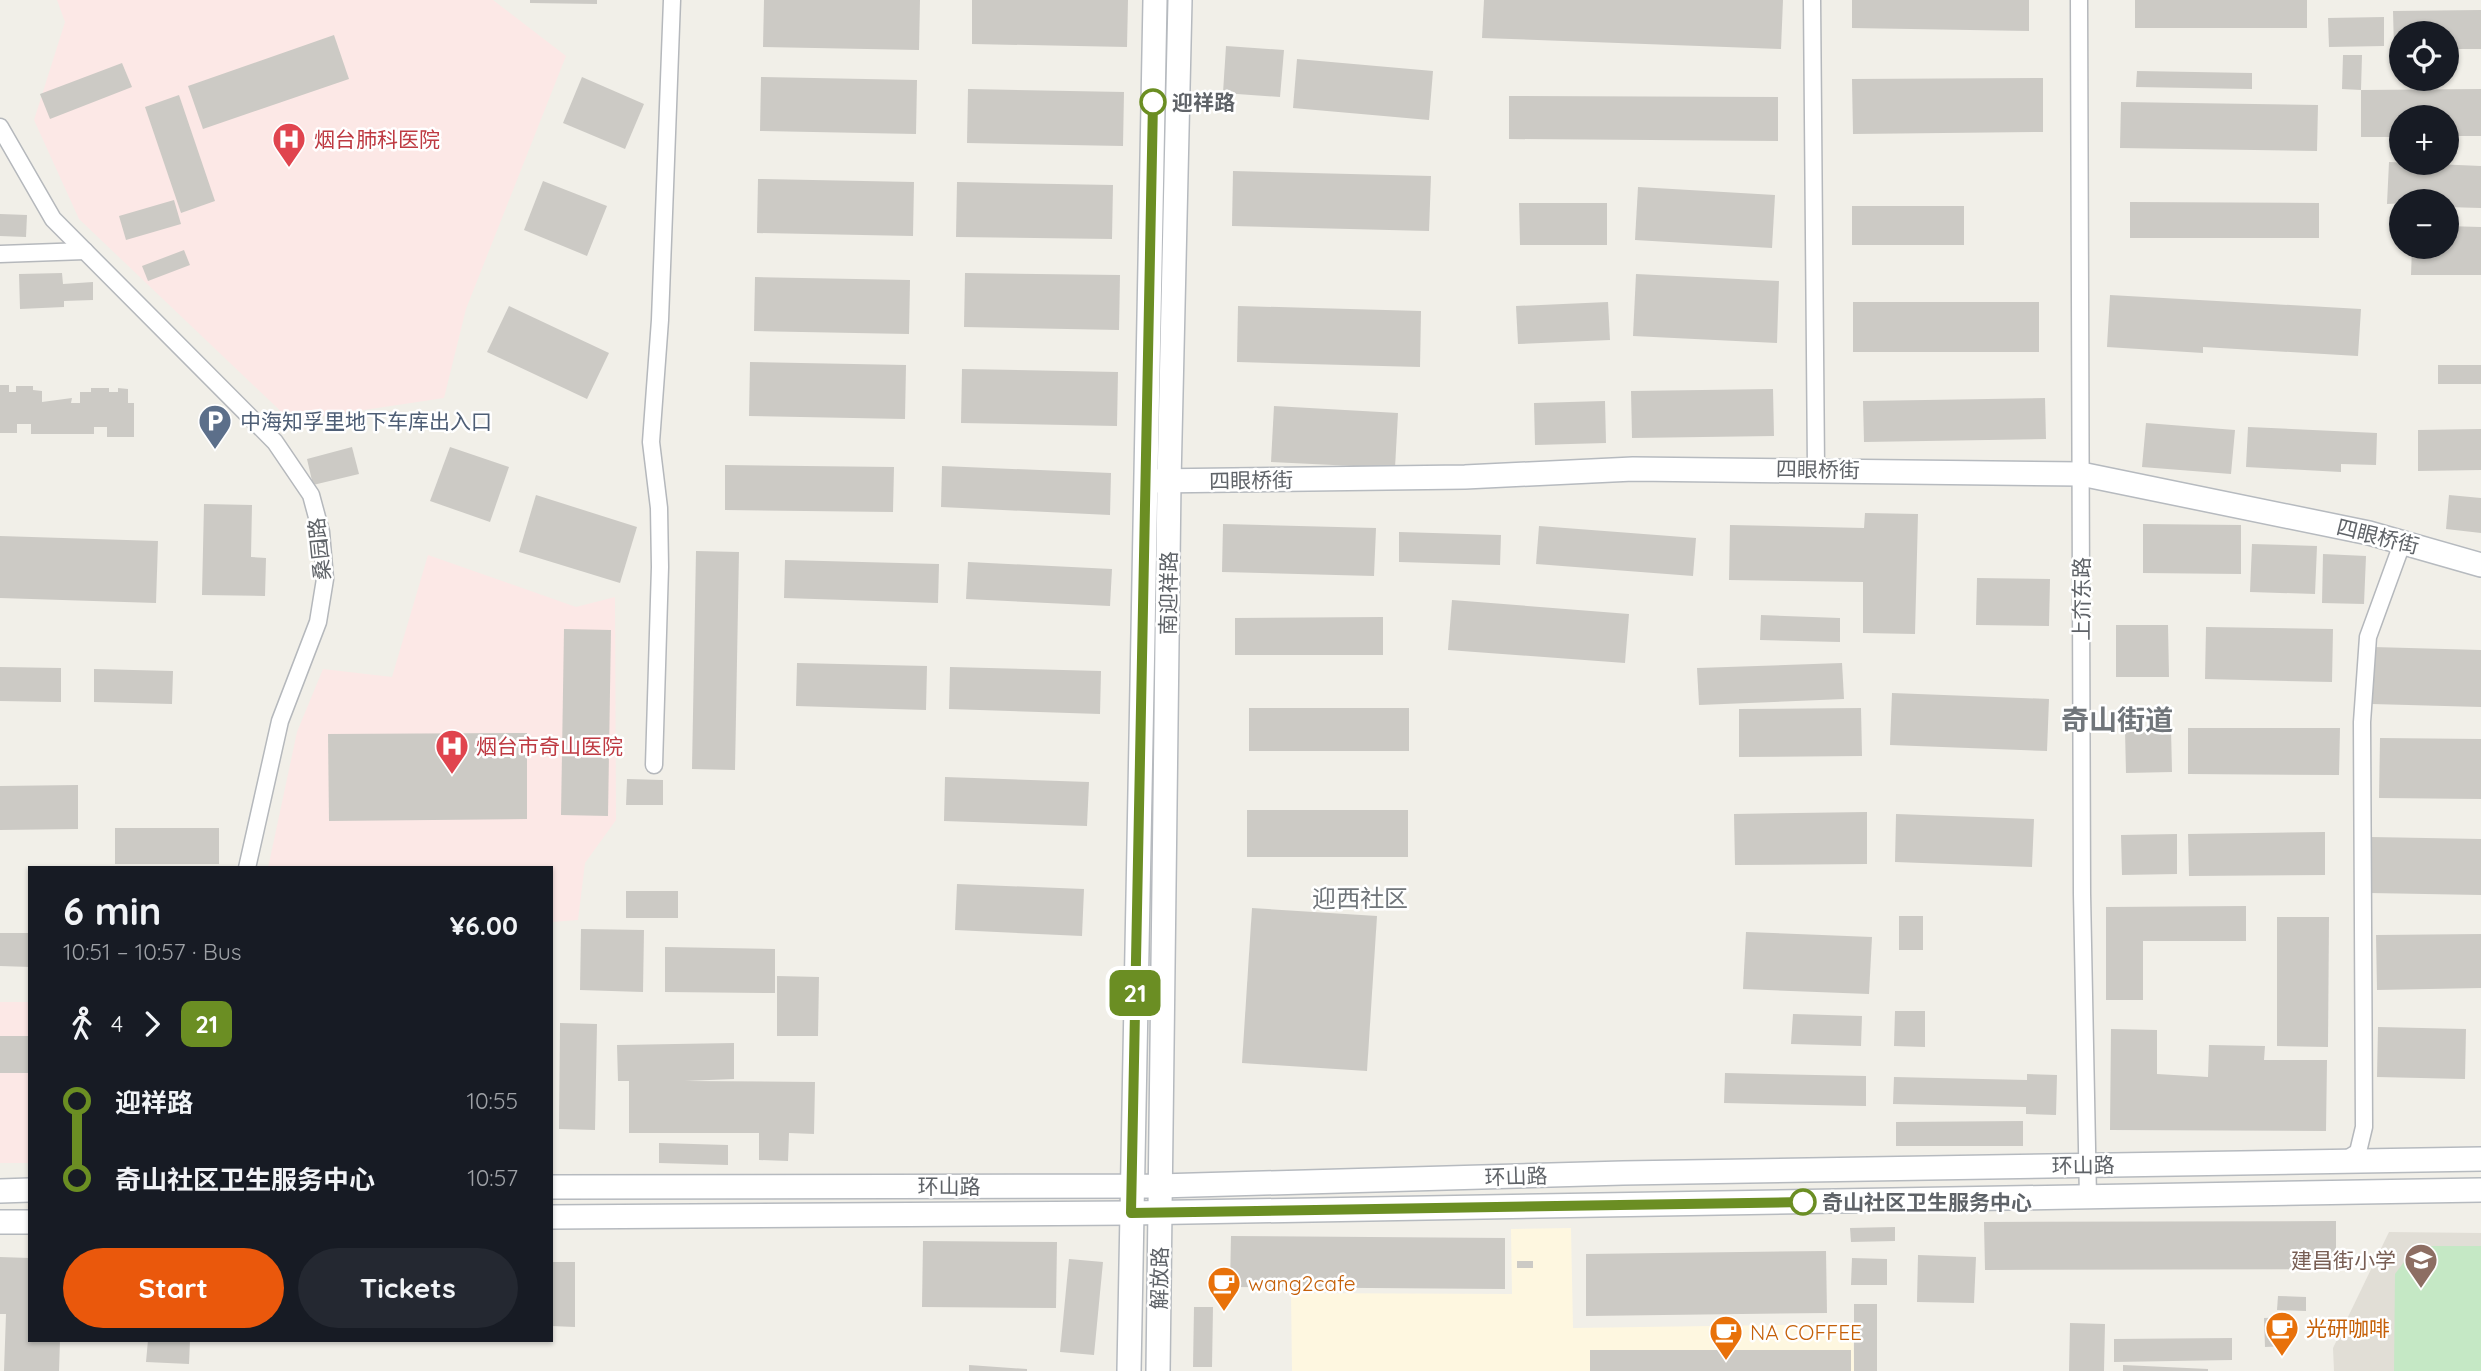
<!DOCTYPE html>
<html lang="en">
<head>
<meta charset="utf-8">
<style>
	:root { --surface:#171b24; --page:#242831; --text:#f1f3f6; --muted:#9ea1a6; --accent:#ea580c }
	body { margin:0; font-family:Quicksand,"Noto Sans SC",sans-serif; background:var(--page); color:var(--text); height:100vh; display:flex; flex-direction:column; font-size:26px; white-space:nowrap }
	* { box-sizing:border-box; margin:0 }
	p { font-size:23px; color:var(--muted) }
	.icon { flex:none; width:38px; height:38px; fill:none; stroke:currentColor; stroke-width:2; stroke-linecap:round; stroke-linejoin:round }
	.map { position:relative; flex:1; overflow:hidden }
	.details { position:absolute; left:28px; top:866px; width:525px; height:476px; display:flex; flex-direction:column; background:var(--surface); border-radius:0px; box-shadow:0 2px 5px #0004 }
	.details>* { flex:none }
	.badge { padding:0 14px; border-radius:10px; font-size:24px; line-height:46px }
	.controls { position:absolute; left:2389px; top:21px; display:grid; gap:14px }
	.controls a { display:grid; place-items:center; width:70px; height:70px; border-radius:50%; background:var(--surface); box-shadow:0 2px 5px #0004; font-size:35px }
	.map>.badge { position:absolute; translate:-50% -50%; box-shadow:0 0 0 4px #fff }
	.legs { display:flex; align-items:center; gap:10px; height:77px; padding:0 35px; font-size:23px }
	.legs p { margin-inline-start:auto }
	.headline { display:flex; align-items:center; justify-content:space-between; height:119px; padding:0 35px }
	h1 { font-size:38px; font-weight:700; line-height:52px }
	.primary-button { display:flex; gap:14px; margin-top:auto; padding:14px 35px }
	.primary-button a { flex:1; height:80px; border-radius:42px; background:var(--accent); color:#fff; font-size:28px; font-weight:700; line-height:80px; text-align:center }
	.primary-button a+a { background:var(--page); color:var(--text) }
	ul { padding:0 35px; list-style:none }
	li { display:flex; align-items:center; gap:24px; height:77px; font-size:26px }
	li i { display:grid; place-items:center; width:10px; height:100%; margin:0 9px; background:currentColor }
	li i::after { content:''; width:18px; height:18px; margin:-9px; border:5px solid; border-radius:50%; background:var(--surface) }
	li p { margin-inline-start:auto }
	li:first-child i { background:linear-gradient(#0000 50%,currentColor 0) }
	li:last-child i { background:linear-gradient(currentColor 50%,#0000 0) }
	.map>svg:first-child { display:block }
	.commercial { fill:#fef7e0 }
	.education { fill:#e1ded6 }
	.medical { fill:#fce8e6 }
	.green { fill:#c5e8c5 }
	.building { fill:#cccac5 }
	.lines { fill:none; stroke-linecap:round; stroke-linejoin:round }
	.street-casing { stroke:#b5b8bc; stroke-width:19 }
	.secondary-casing { stroke:#b6babf; stroke-width:26 }
	.street { stroke:#fff; stroke-width:16 }
	.secondary { stroke:#fff; stroke-width:23 }
	.line-1-casing { stroke:#fff; stroke-width:16 }
	.line-1 { stroke:#6b8e23; stroke-width:10 }
	.stop-1-dot { fill:#fff; stroke:#6b8e23; stroke-width:3.5 }
	.labels { text-anchor:middle; dominant-baseline:central; stroke-width:5; stroke-linejoin:round; paint-order:stroke }
	.stop-label { font-size:21px; font-weight:bold; fill:#5f6368; stroke:#fff; text-anchor:start }
	.health-label { font-size:21px; fill:#be3a42; stroke:#fff; text-anchor:start }
	.service-label { font-size:21px; fill:#4e5e75; stroke:#fff; text-anchor:start }
	.street-label { font-size:21px; fill:#5f6368; stroke:#fff }
	.education-label { font-size:21px; fill:#785e54; stroke:#fff; text-anchor:end }
	.food-label { font-size:21px; fill:#c56008; stroke:#fff; text-anchor:start }
	.quarter-label { font-size:24px; fill:#70757a; stroke:#fff }
	.district-label { font-size:28px; font-weight:bold; fill:#70757a; stroke:#fff }
</style>
</head>
<body>
<div class="map">
<svg width="2481" height="1371" viewBox="0 0 2481 1371">
	<rect width="100%" height="100%" fill="#f1efe8"/>
	<!-- commercial -->
	<polygon class="commercial" points="1571,1228 1573,1328 1853,1324 1854,1371 1292,1371 1291,1293 1512,1294 1511,1229"/>
	<!-- education -->
	<polygon class="education" points="2389,1232 2481,1233 2481,1371 2334,1371 2333,1348"/>
	<!-- medical -->
	<g class="medical">
		<polygon points="57,0 493,0 566,56 466,309 444,398 291,421 79,219 34,120 65,22"/>
		<polygon points="428,555 576,607 615,597 616,820 585,863 578,920 551,922 551,868 268,868 297,732 323,669 392,677"/>
		<rect x="0" y="1002" width="30" height="161"/>
	</g>
	<!-- green -->
	<polygon class="green" points="2422,1246 2481,1246 2481,1371 2394,1371 2395,1274 2410,1254"/>
	<!-- building -->
	<g class="building">
		<polygon points="530,0 597,0 597,4 530,3"/>
		<polygon points="764,0 920,0 919,50 763,47"/>
		<polygon points="972,0 1128,0 1127,47 972,44"/>
		<polygon points="1484,0 1783,0 1781,49 1482,38"/>
		<polygon points="1852,0 2029,0 2029,31 1852,28"/>
		<rect x="2135" y="0" width="172" height="28"/>
		<polygon points="2481,10 2481,49 2446,49 2446,33 2401,33 2401,49 2394,49 2393,11"/>
		<polygon points="2384,17 2384,46 2329,47 2328,18"/>
		<polygon points="334,35 349,79 203,129 188,86"/>
		<polygon points="1226,46 1284,50 1280,97 1223,93"/>
		<polygon points="2343,55 2362,55 2361,90 2342,89"/>
		<polygon points="1297,59 1433,71 1429,120 1293,108"/>
		<polygon points="122,63 132,87 50,119 40,94"/>
		<polygon points="2137,71 2252,73 2252,89 2136,87"/>
		<polygon points="582,77 644,104 625,149 563,123"/>
		<polygon points="761,77 917,80 916,134 760,131"/>
		<polygon points="2043,78 2043,132 1853,134 1852,79"/>
		<polygon points="968,89 1124,92 1123,146 967,143"/>
		<polygon points="2481,89 2481,136 2446,136 2446,117 2401,117 2401,137 2361,137 2361,90"/>
		<polygon points="179,95 215,201 181,213 145,107"/>
		<polygon points="1509,96 1778,97 1778,141 1509,139"/>
		<polygon points="2121,102 2318,105 2317,151 2120,148"/>
		<polygon points="2389,162 2481,166 2481,208 2446,207 2446,201 2387,204"/>
		<polygon points="1233,171 1431,176 1429,231 1232,226"/>
		<polygon points="758,179 914,182 913,236 757,233"/>
		<polygon points="543,181 607,206 587,256 524,230"/>
		<polygon points="957,182 1113,185 1112,239 956,237"/>
		<polygon points="1638,187 1775,195 1772,248 1635,240"/>
		<polygon points="174,200 181,224 126,240 119,216"/>
		<polygon points="2130,202 2319,203 2319,238 2130,238"/>
		<polygon points="1519,203 1607,203 1607,245 1520,245"/>
		<rect x="1852" y="206" width="112" height="39"/>
		<polygon points="0,214 27,215 26,237 0,236"/>
		<polygon points="2446,226 2481,227 2481,275 2411,275 2412,247 2446,247"/>
		<polygon points="184,250 190,265 148,281 142,266"/>
		<polygon points="62,273 63,284 93,282 93,300 64,301 64,307 20,309 19,274"/>
		<polygon points="965,273 1120,275 1119,330 964,327"/>
		<polygon points="1636,274 1779,281 1777,343 1633,336"/>
		<polygon points="755,277 910,280 909,334 754,331"/>
		<polygon points="2110,295 2361,309 2358,356 2203,347 2203,353 2107,347"/>
		<polygon points="1608,302 1610,340 1518,344 1516,306"/>
		<rect x="1853" y="302" width="186" height="50"/>
		<polygon points="509,306 609,353 587,399 487,352"/>
		<polygon points="1238,306 1421,311 1420,367 1237,362"/>
		<polygon points="750,362 906,365 905,419 749,416"/>
		<rect x="2438" y="365" width="43" height="19"/>
		<polygon points="962,369 1118,372 1117,426 961,423"/>
		<polygon points="0,385 9,385 9,392 16,392 16,386 33,386 33,390 42,391 42,402 72,398 71,403 80,403 80,392 91,392 91,388 109,388 109,392 118,392 118,388 128,389 128,403 134,403 134,437 107,437 107,427 94,427 94,434 31,434 31,424 17,424 17,433 0,433"/>
		<polygon points="1773,389 1774,436 1632,438 1631,391"/>
		<polygon points="2045,398 2046,439 1864,442 1863,401"/>
		<polygon points="1605,401 1606,443 1535,445 1534,403"/>
		<polygon points="1274,406 1398,413 1395,468 1271,462"/>
		<polygon points="2146,423 2235,430 2231,474 2142,467"/>
		<polygon points="2248,427 2377,433 2376,465 2341,464 2341,472 2246,467"/>
		<polygon points="2481,429 2481,470 2418,471 2418,430"/>
		<polygon points="352,447 359,474 313,485 307,459"/>
		<polygon points="450,447 509,467 490,522 430,501"/>
		<polygon points="725,465 894,467 893,512 725,510"/>
		<polygon points="942,466 1111,473 1110,515 941,507"/>
		<polygon points="536,495 637,527 620,583 519,552"/>
		<polygon points="2449,495 2481,498 2481,533 2446,529"/>
		<polygon points="204,504 252,505 251,557 266,558 265,596 202,595"/>
		<polygon points="1865,513 1918,514 1915,634 1863,633 1863,582 1729,580 1730,525 1864,528"/>
		<polygon points="1223,524 1376,528 1374,576 1222,572"/>
		<polygon points="2143,524 2241,525 2241,574 2143,573"/>
		<polygon points="1539,526 1696,538 1693,576 1536,564"/>
		<polygon points="1399,532 1501,535 1500,565 1399,562"/>
		<polygon points="0,536 158,541 156,603 0,598"/>
		<polygon points="2252,544 2317,546 2315,594 2250,592"/>
		<polygon points="696,551 739,552 735,770 692,769"/>
		<polygon points="2323,554 2366,556 2364,604 2322,603"/>
		<polygon points="785,560 939,564 938,603 784,598"/>
		<polygon points="968,562 1112,569 1110,606 966,599"/>
		<polygon points="1977,578 2050,579 2049,626 1976,625"/>
		<polygon points="1452,600 1629,614 1625,663 1448,650"/>
		<polygon points="1761,615 1840,618 1840,642 1760,640"/>
		<polygon points="1383,617 1383,655 1235,655 1235,618"/>
		<polygon points="2116,625 2168,625 2169,677 2116,677"/>
		<polygon points="2206,627 2333,629 2332,682 2205,679"/>
		<polygon points="564,629 611,630 608,816 561,815"/>
		<polygon points="2373,647 2481,650 2481,707 2372,704"/>
		<polygon points="797,663 927,666 926,710 796,706"/>
		<polygon points="1842,663 1844,699 1699,705 1697,668"/>
		<polygon points="0,667 61,668 61,702 0,701"/>
		<polygon points="950,667 1101,671 1100,714 949,709"/>
		<polygon points="94,669 173,671 172,704 94,702"/>
		<polygon points="1892,693 2049,699 2047,751 1890,745"/>
		<rect x="1249" y="708" width="160" height="43"/>
		<polygon points="1861,708 1862,756 1739,757 1739,709"/>
		<polygon points="2188,728 2340,728 2339,775 2188,774"/>
		<polygon points="2171,729 2172,772 2126,773 2125,730"/>
		<polygon points="527,733 527,819 329,821 328,734"/>
		<polygon points="2380,738 2481,739 2481,799 2379,798"/>
		<polygon points="945,777 1089,782 1087,826 944,821"/>
		<polygon points="627,779 663,780 663,805 626,805"/>
		<polygon points="78,785 78,829 0,830 0,786"/>
		<rect x="1247" y="810" width="161" height="47"/>
		<polygon points="1867,812 1867,864 1735,865 1734,814"/>
		<polygon points="1896,814 2034,819 2032,867 1895,862"/>
		<rect x="115" y="828" width="104" height="36"/>
		<polygon points="2325,832 2325,875 2189,876 2188,834"/>
		<polygon points="2177,834 2177,874 2122,875 2121,835"/>
		<polygon points="2371,837 2481,839 2481,895 2370,893"/>
		<polygon points="957,884 1084,889 1082,936 955,930"/>
		<rect x="626" y="891" width="52" height="27"/>
		<polygon points="2246,906 2246,941 2143,941 2143,1000 2106,1000 2106,907"/>
		<polygon points="1252,908 1377,916 1367,1071 1242,1063"/>
		<rect x="1899" y="916" width="24" height="34"/>
		<polygon points="2277,917 2329,917 2328,1047 2277,1046"/>
		<polygon points="581,929 644,930 643,992 580,990"/>
		<polygon points="1746,932 1872,937 1869,994 1743,989"/>
		<polygon points="0,933 30,933 30,967 0,966"/>
		<polygon points="2481,934 2481,988 2377,990 2376,935"/>
		<polygon points="665,947 775,949 775,993 665,992"/>
		<polygon points="777,976 819,977 818,1036 777,1036"/>
		<polygon points="1895,1011 1925,1011 1925,1047 1894,1046"/>
		<polygon points="1793,1014 1862,1016 1861,1046 1791,1044"/>
		<polygon points="560,1023 597,1024 595,1130 559,1129"/>
		<polygon points="2378,1027 2466,1029 2465,1079 2377,1077"/>
		<polygon points="2111,1029 2157,1030 2157,1074 2208,1077 2209,1045 2265,1046 2264,1060 2327,1060 2326,1131 2110,1130"/>
		<rect x="0" y="1036" width="30" height="37"/>
		<polygon points="734,1043 734,1079 685,1081 815,1082 814,1134 789,1133 788,1161 759,1160 759,1133 629,1133 629,1081 618,1081 617,1045"/>
		<polygon points="1725,1073 1866,1076 1866,1106 1724,1103"/>
		<polygon points="2027,1074 2057,1075 2056,1115 2026,1114 2026,1107 1893,1104 1894,1077 2027,1080"/>
		<polygon points="2023,1121 2023,1146 1896,1146 1896,1122"/>
		<polygon points="659,1143 728,1145 728,1165 659,1163"/>
		<polygon points="2336,1221 2336,1269 1985,1270 1984,1222"/>
		<polygon points="1895,1227 1895,1241 1851,1242 1850,1228"/>
		<polygon points="1231,1236 1505,1238 1505,1289 1230,1287"/>
		<polygon points="923,1241 1057,1242 1056,1308 922,1307"/>
		<polygon points="1826,1251 1827,1313 1586,1316 1586,1254"/>
		<polygon points="1918,1255 1976,1257 1974,1303 1917,1302"/>
		<polygon points="0,1257 30,1258 30,1340 60,1340 59,1371 4,1371 6,1314 0,1314"/>
		<polygon points="1852,1258 1887,1259 1887,1285 1851,1285"/>
		<polygon points="1069,1259 1103,1262 1094,1355 1060,1352"/>
		<rect x="1517" y="1261" width="16" height="7"/>
		<polygon points="551,1262 575,1262 575,1327 551,1326"/>
		<polygon points="2278,1296 2306,1297 2306,1311 2277,1310"/>
		<rect x="1854" y="1304" width="23" height="67"/>
		<polygon points="1194,1307 1213,1307 1212,1367 1193,1367"/>
		<polygon points="2288,1317 2289,1346 2265,1347 2264,1318"/>
		<polygon points="2070,1323 2105,1324 2104,1371 2069,1371"/>
		<polygon points="2232,1338 2232,1360 2114,1362 2114,1339"/>
		<polygon points="148,1340 190,1340 189,1364 146,1362"/>
		<rect x="1590" y="1350" width="261" height="21"/>
		<polygon points="969,1365 1027,1369 1027,1371 969,1371"/>
		<polygon points="2123,1365 2208,1369 2208,1371 2123,1371"/>
	</g>
	<g class="lines">
		<defs>
			<g id="street">
				<polyline points="1812,0 1816,469"/>
				<polyline points="2079,0 2082,894 2088,1198"/>
				<polyline points="0,127 53,219 275,442 311,495 321,532 325,579 318,622 280,721 247,868"/>
				<polyline points="0,254 85,251"/>
				<polyline points="654,765 660,567 659,508 651,442 660,320 672,0"/>
				<polyline points="2342,1162 2358,1152 2364,1127 2362,722 2368,637 2403,541"/>
			</g>
			<g id="secondary">
				<polyline points="1154,481 1465,477 1633,469 2081,474 2369,533 2481,565"/>
				<polyline points="551,1187 1159,1186 1623,1173 2481,1159"/>
				<polyline points="0,1191 30,1190"/>
				<polyline points="551,1217 1131,1213 2481,1190"/>
				<polyline points="0,1222 30,1222"/>
				<polyline points="1129,1371 1155,0"/>
				<polyline points="1158,1371 1169,481 1180,0"/>
			</g>
		</defs>
		<!-- street casing -->
		<use href="#street" class="street-casing"/>
		<!-- secondary casing -->
		<use href="#secondary" class="secondary-casing"/>
		<!-- street -->
		<use href="#street" class="street"/>
		<!-- secondary -->
		<use href="#secondary" class="secondary"/>
	</g>
	<g class="lines">
		<defs>
			<polyline id="line-1" points="1153,102 1131,1213 1803,1202"/>
		</defs>
		<!-- line-1 casing -->
		<use href="#line-1" class="line-1-casing"/>
		<!-- line-1 -->
		<use href="#line-1" class="line-1"/>
	</g>
	<!-- icons -->
	<defs>
		<symbol id="hospital-pin" viewBox="-11 -11 22 30"><path d="M0 17L-7.5 6A9.5 9.5 0 1 1 7.5 6Z" fill="#e0444e" stroke="#fff"/><path d="M-5-5h3v3.5h4V-5h3V5h-3V1.5h-4V5h-3Z" fill="#fff"/></symbol>
		<symbol id="parking-pin" viewBox="-11 -11 22 30"><path d="M0 17L-7.5 6A9.5 9.5 0 1 1 7.5 6Z" fill="#5c6f8a" stroke="#fff"/><path d="M-3.5-5.5H1a3.5 3.5 0 0 1 0 7H-1V5.5H-3.5ZM-1-3.4V-.6H.8a1.4 1.4 0 0 0 0-2.8Z" fill="#fff"/></symbol>
		<symbol id="school-pin" viewBox="-11 -11 22 30"><path d="M0 17L-7.5 6A9.5 9.5 0 1 1 7.5 6Z" fill="#8d6e63" stroke="#fff"/><path d="M0-5L7-2L0 1L-7-2ZM-4 1L0 2.5L4 1V4Q0 6-4 4Z" fill="#fff"/></symbol>
		<symbol id="cafe-pin" viewBox="-11 -11 22 30"><path d="M0 17L-7.5 6A9.5 9.5 0 1 1 7.5 6Z" fill="#e8710a" stroke="#fff"/><path d="M-5.5-4.5H6V0H3Q3 3.5 0 3.5H-2.5Q-5.5 3.5-5.5 0ZM3-3.2v2h1.7v-2ZM-6 4.5H4V6H-6Z" fill="#fff"/></symbol>
	</defs>
	<g fill-rule="evenodd">
		<use href="#hospital-pin" x="270" y="120" width="38" height="52"/>
		<use href="#parking-pin" x="196" y="402" width="38" height="52"/>
		<use href="#hospital-pin" x="433" y="727" width="38" height="52"/>
		<use href="#school-pin" x="2402" y="1241" width="38" height="52"/>
		<use href="#cafe-pin" x="1205" y="1264" width="38" height="52"/>
		<use href="#cafe-pin" x="2263" y="1309" width="38" height="52"/>
		<use href="#cafe-pin" x="1707" y="1313" width="38" height="52"/>
	</g>
	<!-- markers -->
	<g class="stop-1-dot">
		<circle cx="1153" cy="102" r="12"/>
		<circle cx="1803" cy="1202" r="12"/>
	</g>
	<g class="labels">
		<!-- stop labels -->
		<g class="stop-label">
			<text x="1172" y="102">迎祥路</text>
			<text x="1822" y="1202">奇山社区卫生服务中心</text>
		</g>
		<!-- health labels -->
		<g class="health-label">
			<text x="314" y="139">烟台肺科医院</text>
			<text x="476" y="746">烟台市奇山医院</text>
		</g>
		<!-- service labels -->
		<g class="service-label">
			<text x="240" y="421">中海知孚里地下车库出入口</text>
		</g>
		<!-- street labels -->
		<g class="street-label">
			<text transform="translate(1818 469) rotate(1)">四眼桥街</text>
			<text transform="translate(1251 480) rotate(-1)">四眼桥街</text>
			<text transform="translate(2378 536) rotate(14)">四眼桥街</text>
			<text transform="translate(319 549) rotate(-96)">桑园路</text>
			<text transform="translate(1168 593) rotate(-89)">南迎祥路</text>
			<text transform="translate(2081 599) rotate(-90)">上夼东路</text>
			<text transform="translate(2083 1165) rotate(-1)">环山路</text>
			<text transform="translate(1516 1176) rotate(-2)">环山路</text>
			<text x="949" y="1186">环山路</text>
			<text transform="translate(1159 1278) rotate(-89)">解放路</text>
		</g>
		<!-- education labels -->
		<g class="education-label">
			<text x="2396" y="1260">建昌街小学</text>
		</g>
		<!-- food labels -->
		<g class="food-label">
			<text x="1248" y="1283">wang2cafe</text>
			<text x="2306" y="1328">光研咖啡</text>
			<text x="1750" y="1332">NA COFFEE</text>
		</g>
		<!-- quarter labels -->
		<g class="quarter-label">
			<text x="1360" y="898">迎西社区</text>
		</g>
		<!-- district labels -->
		<g class="district-label">
			<text x="2117" y="719">奇山街道</text>
		</g>
	</g>
</svg>
<div class="controls">
<a><svg class="icon" aria-label="locate" viewBox="0 0 24 24"><circle cx="12" cy="12" r="6"/><path d="M12 2v4M12 18v4M2 12h4M18 12h4"/></svg></a>
<a>+</a>
<a>−</a>
</div>
<b class="badge" style="left:1135px;top:993px;background:#6b8e23;color:#fff">21</b>
<section class="details">
<div class="headline"><div><h1>6 min</h1><p>10:51 – 10:57 · Bus</p></div><b>¥6.00</b></div>
<div class="legs"><svg class="icon" aria-label="walk" viewBox="0 0 24 24"><circle cx="13" cy="4" r="2"/><path d="M13 8l-2 6 4 7M11 14l-3 7M7 12l3-4h3l4 4"/></svg>4<svg class="icon" aria-label="forward" viewBox="0 0 24 24"><path d="M9 5l7 7-7 7"/></svg><b class="badge" style="background:#6b8e23;color:#fff">21</b></div>
<ul>
<li><i style="color:#6b8e23"></i><b>迎祥路</b><p>10:55</p></li>
<li><i style="color:#6b8e23"></i><b>奇山社区卫生服务中心</b><p>10:57</p></li>
</ul>
<div class="primary-button"><a>Start</a><a>Tickets</a></div>
</section>
</div>
</body>
</html>
